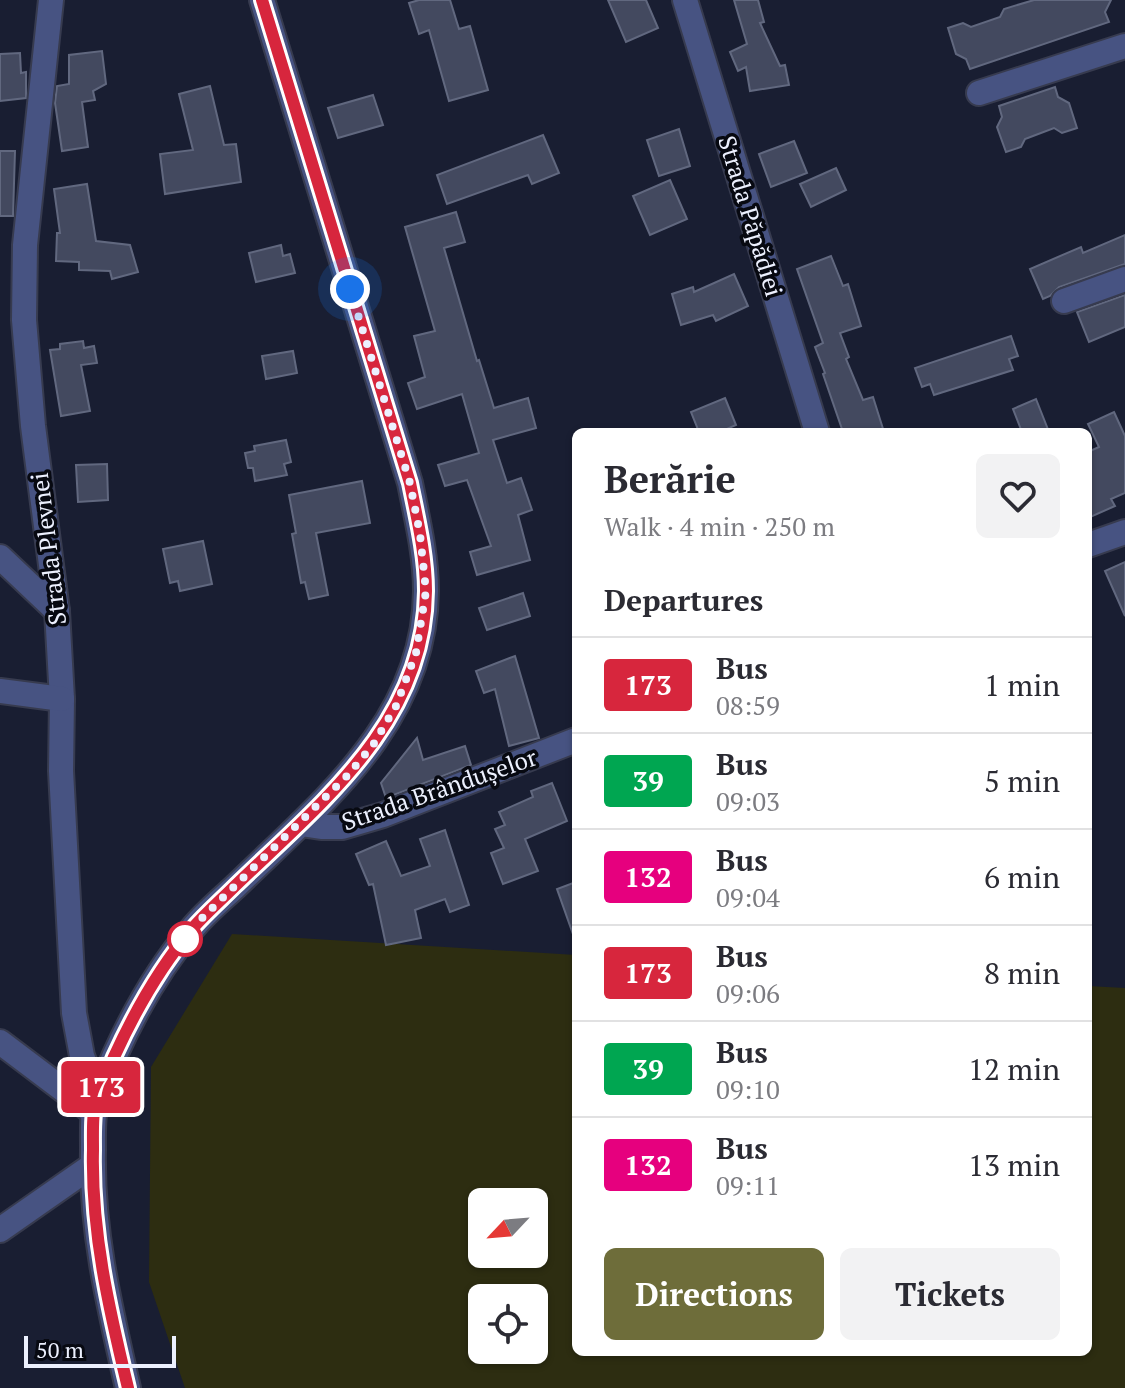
<!DOCTYPE html>
<html lang="en">
<head>
<meta charset="utf-8">
<style>
	:root { --surface:#fff; --page:#f2f2f3; --text:#2b2b33; --muted:#7c7c81; --line:#e1e1e2; --accent:#6e6d3a }
	body { margin:0; font-family:"PT Serif",serif; background:var(--page); color:var(--text); height:100vh; display:flex; flex-direction:column; font-size:30px; white-space:nowrap }
	* { box-sizing:border-box; margin:0 }
	p { font-size:26px; color:var(--muted) }
	.icon { flex:none; width:44px; height:44px; fill:none; stroke:currentColor; stroke-width:2; stroke-linecap:round; stroke-linejoin:round }
	.map { position:relative; flex:1; overflow:hidden }
	.sheet { position:absolute; left:572px; top:428px; width:520px; height:928px; display:flex; flex-direction:column; background:var(--surface); border-radius:12px; box-shadow:0 2px 6px #0004 }
	.sheet>* { flex:none }
	.badge { padding:0 16px; border-radius:6px; font-size:28px; line-height:52px }
	.needle { width:52px; rotate:244deg }
	.tools { position:absolute; left:468px; top:1188px; display:grid; gap:16px }
	.tools a { display:grid; place-items:center; width:80px; height:80px; border-radius:12px; background:var(--surface); box-shadow:0 2px 6px #0004; font-size:40px }
	.scale { position:absolute; left:24px; bottom:20px; width:152px; box-sizing:border-box; padding-left:8px; border:4px solid #ecf0fe; border-top:0; font-size:22px; line-height:28px; white-space:nowrap; color:#ecf0fe; -webkit-text-stroke:6px #070911; paint-order:stroke }
	.you { position:absolute; width:40px; height:40px; margin:-20px; border:6px solid #fff; border-radius:50%; background:#1a73e8; box-shadow:0 0 0 12px #1a73e833 }
	.map>.badge { position:absolute; translate:-50% -50%; box-shadow:0 0 0 4px #fff }
	h2 { padding:0 32px; font-size:30px; line-height:72px }
	.round { display:grid; place-items:center; flex:none; width:84px; height:84px; border-radius:12px; background:var(--page) }
	.overview { display:flex; align-items:center; justify-content:space-between; height:136px; padding:0 32px }
	h1 { font-size:38px; font-weight:700; line-height:60px }
	.cta { display:flex; gap:16px; margin-top:auto; padding:16px 32px }
	.cta a { flex:1; height:92px; border-radius:12px; background:var(--accent); color:#fff; font-size:32px; font-weight:700; line-height:92px; text-align:center }
	.cta a+a { background:var(--page); color:var(--text) }
	ul { padding:0; list-style:none }
	li { display:flex; align-items:center; gap:24px; height:96px; padding:0 32px; border-top:2px solid var(--line) }
	li div { flex:1 }
	li b { display:block; font-size:30px }
	li em { font-style:normal }
	li .badge { min-width:88px; font-weight:700; text-align:center }
	.map>svg:first-child { display:block }
	.green { fill:#2d2d11; fill-rule:evenodd }
	.building { fill:#43495f; stroke:#61687f; stroke-width:2 }
	.lines { fill:none; stroke-linecap:round; stroke-linejoin:round }
	.minor-casing { stroke:#373b4f; stroke-width:28 }
	.minor { stroke:#475382; stroke-width:24 }
	.line-casing { stroke:#fff; stroke-width:18 }
	.line { stroke:#d7263d; stroke-width:12 }
	.walk { stroke:#ecf0fe; stroke-width:8; stroke-dasharray:0 14.4 }
	.stop-dot { fill:#fff; stroke:#d7263d; stroke-width:4 }
	.labels { text-anchor:middle; dominant-baseline:central; stroke-width:7; stroke-linejoin:round; paint-order:stroke }
	.street-label { font-size:24px; fill:#ecf0fe; stroke:#070911 }
</style>
</head>
<body>
<div class="map">
<svg width="1125" height="1388" viewBox="0 0 1125 1388">
	<rect width="100%" height="100%" fill="#191e32"/>
	<!-- green -->
	<path class="green" d="M232 934 576 955V1352H1088V986L1125 988V1388H185L149 1282 151 1067ZM482 1202H534V1254H482ZM482 1298H534V1350H482Z"/>
	<!-- building -->
	<g class="building">
		<polygon points="419,0 450,0 459,29 470,26 488,90 449,101 429,30 419,34 409,3"/>
		<polygon points="608,0 646,0 658,28 626,42"/>
		<polygon points="734,0 758,0 764,22 760,23 780,66 785,65 789,85 750,91 746,67 738,71 730,52 747,44"/>
		<polygon points="1034,0 1111,0 1105,12 1109,22 970,69 966,59 956,54 948,28 963,23 971,27 1000,17 1004,9"/>
		<polygon points="102,51 106,84 93,91 95,100 82,102 88,147 62,151 55,103 57,86 69,84 69,55"/>
		<polygon points="20,53 21,73 26,72 26,98 0,101 0,54"/>
		<polygon points="210,86 224,145 236,144 241,182 165,194 160,154 193,150 179,94"/>
		<polygon points="1055,87 1058,97 1069,103 1077,128 1062,133 1054,128 1033,136 1025,139 1021,147 1006,152 997,127 1002,117 999,106"/>
		<polygon points="373,95 383,125 338,138 328,108"/>
		<polygon points="679,129 690,166 659,176 647,140"/>
		<polygon points="543,135 559,173 532,184 528,175 447,204 437,175"/>
		<polygon points="794,141 807,173 771,187 759,154"/>
		<polygon points="0,151 15,151 13,216 0,216"/>
		<polygon points="836,168 846,190 811,207 800,184"/>
		<polygon points="670,180 687,219 650,235 633,196"/>
		<polygon points="87,184 96,241 130,245 138,272 112,279 110,271 79,270 79,262 56,261 57,233 60,233 54,189"/>
		<polygon points="456,212 465,242 444,248 477,361 479,360 494,408 528,398 536,428 493,440 507,483 521,478 532,510 518,515 530,560 477,575 470,552 491,546 467,480 445,486 438,465 479,453 462,394 417,409 408,383 425,377 414,336 435,331 405,227"/>
		<polygon points="1125,235 1125,264 1059,287 1050,296 1043,299 1030,269 1081,247 1083,253"/>
		<polygon points="281,245 283,256 290,254 295,273 256,282 249,253"/>
		<polygon points="831,256 843,286 848,284 861,326 840,333 849,357 846,359 863,400 873,397 884,432 843,432 823,374 825,373 815,347 823,343 797,269"/>
		<polygon points="734,274 748,306 716,321 713,315 681,325 672,294 693,287 694,292"/>
		<polygon points="1125,295 1125,327 1089,342 1077,312"/>
		<polygon points="1011,336 1018,356 1009,359 1013,370 934,395 930,384 922,387 915,368"/>
		<polygon points="83,341 84,348 94,346 97,363 81,365 90,411 61,416 50,350 60,349 60,344"/>
		<polygon points="293,351 297,373 266,379 262,356"/>
		<polygon points="725,398 736,425 720,432 699,432 691,412"/>
		<polygon points="1036,399 1049,432 1022,432 1013,409"/>
		<polygon points="1114,412 1125,436 1125,493 1111,499 1115,506 1088,518 1088,452 1099,447 1088,424"/>
		<polygon points="286,440 291,462 284,464 287,475 255,481 253,468 248,468 245,453 255,451 254,446"/>
		<polygon points="107,464 108,500 78,502 76,465"/>
		<polygon points="362,481 370,523 316,533 328,595 309,599 305,582 301,583 292,534 296,533 289,495"/>
		<polygon points="203,541 212,584 180,591 178,581 170,583 163,549"/>
		<polygon points="1125,562 1125,616 1105,571"/>
		<polygon points="523,593 530,616 487,630 479,608"/>
		<polygon points="515,656 539,738 509,746 495,689 484,693 476,671"/>
		<polygon points="417,738 423,760 465,746 471,765 386,798 381,783"/>
		<polygon points="552,783 567,821 525,839 538,871 503,884 491,853 504,848 495,829 505,825 499,812 533,797 531,791"/>
		<polygon points="445,830 469,905 450,912 445,899 415,910 421,938 386,945 373,884 369,885 356,854 386,841 401,876 430,866 420,839"/>
		<polygon points="576,882 576,937 574,937 557,889"/>
	</g>
	<g class="lines">
		<defs>
			<g id="minor">
				<polyline points="51,0 25,245 24,320 33,426 57,611 62,699 61,771 74,1013 82,1056 97,1096"/>
				<polyline points="685,0 817,432"/>
				<polyline points="979,93 1125,46"/>
				<polyline points="1064,301 1125,279"/>
				<polyline points="1088,545 1125,532"/>
				<polyline points="0,557 57,611"/>
				<polyline points="0,691 62,699"/>
				<polyline points="301,824 321,827 342,827 383,815 576,740"/>
				<polyline points="0,1042 94,1113"/>
				<polyline points="0,1230 93,1165"/>
				<path d="M128 1388C110 1309 91 1231 93 1150 93 1132 92 1113 97 1096 101 1083 109 1070 114 1057 135 1010 159 968 192 929 205 913 221 900 236 886 321 803 425 722 426 591 426 555 417 518 410 483L262 0"/>
			</g>
		</defs>
		<!-- minor casing -->
		<use href="#minor" class="minor-casing"/>
		<!-- minor -->
		<use href="#minor" class="minor"/>
	</g>
	<g class="lines">
		<defs>
			<path id="line" d="M128 1388C109 1309 91 1231 93 1150 93 1132 92 1113 97 1096 101 1083 109 1070 114 1057 135 1011 159 968 192 929 205 914 221 900 235 886 321 803 425 722 426 591 426 555 417 518 410 483L262 0"/>
		</defs>
		<!-- line casing -->
		<use href="#line" class="line-casing"/>
		<!-- line -->
		<use href="#line" class="line"/>
		<!-- walk -->
		<polyline class="walk" points="185,939 180,945 193,927 347,776 373,745 396,706 416,653 426,591 420,534 410,483 350,289"/>
	</g>
	<!-- markers -->
	<circle class="stop-dot" cx="185" cy="939" r="16"/>
	<g class="labels">
		<!-- street labels -->
		<g class="street-label">
			<text transform="translate(751 216) rotate(73)">Strada Păpădiei</text>
			<text transform="translate(48 549) rotate(-97)">Strada Plevnei</text>
			<text transform="translate(439 789) rotate(-19)">Strada Brândușelor</text>
		</g>
	</g>
</svg>
<div class="tools">
<a><svg class="needle" viewBox="-14 -14 28 28"><path d="M0-13l5 13h-10z" fill="#e53935"/><path d="M0 13l5-13h-10z" fill="#7c7c81"/></svg></a>
<a><svg class="icon" aria-label="locate" viewBox="0 0 24 24"><circle cx="12" cy="12" r="6"/><path d="M12 2v4M12 18v4M2 12h4M18 12h4"/></svg></a>
</div>
<div class="scale">50 m</div>
<div class="you" style="left:350px;top:289px"></div>
<b class="badge" style="left:101px;top:1087px;background:#d7263d;color:#fff">173</b>
<section class="sheet">
<div class="overview"><div><h1>Berărie</h1><p>Walk · 4 min · 250 m</p></div><a class="round"><svg class="icon" aria-label="heart" viewBox="0 0 24 24"><path d="M12 20l-8-8c-3-5 5-10 8-4 3-6 11-1 8 4z"/></svg></a></div>
<h2>Departures</h2>
<ul>
<li><span class="badge" style="background:#d7263d;color:#fff">173</span><div><b>Bus</b><p>08:59</p></div><em>1 min</em></li>
<li><span class="badge" style="background:#00a651;color:#fff">39</span><div><b>Bus</b><p>09:03</p></div><em>5 min</em></li>
<li><span class="badge" style="background:#e6007e;color:#fff">132</span><div><b>Bus</b><p>09:04</p></div><em>6 min</em></li>
<li><span class="badge" style="background:#d7263d;color:#fff">173</span><div><b>Bus</b><p>09:06</p></div><em>8 min</em></li>
<li><span class="badge" style="background:#00a651;color:#fff">39</span><div><b>Bus</b><p>09:10</p></div><em>12 min</em></li>
<li><span class="badge" style="background:#e6007e;color:#fff">132</span><div><b>Bus</b><p>09:11</p></div><em>13 min</em></li>
</ul>
<div class="cta"><a>Directions</a><a>Tickets</a></div>
</section>
</div>
</body>
</html>
